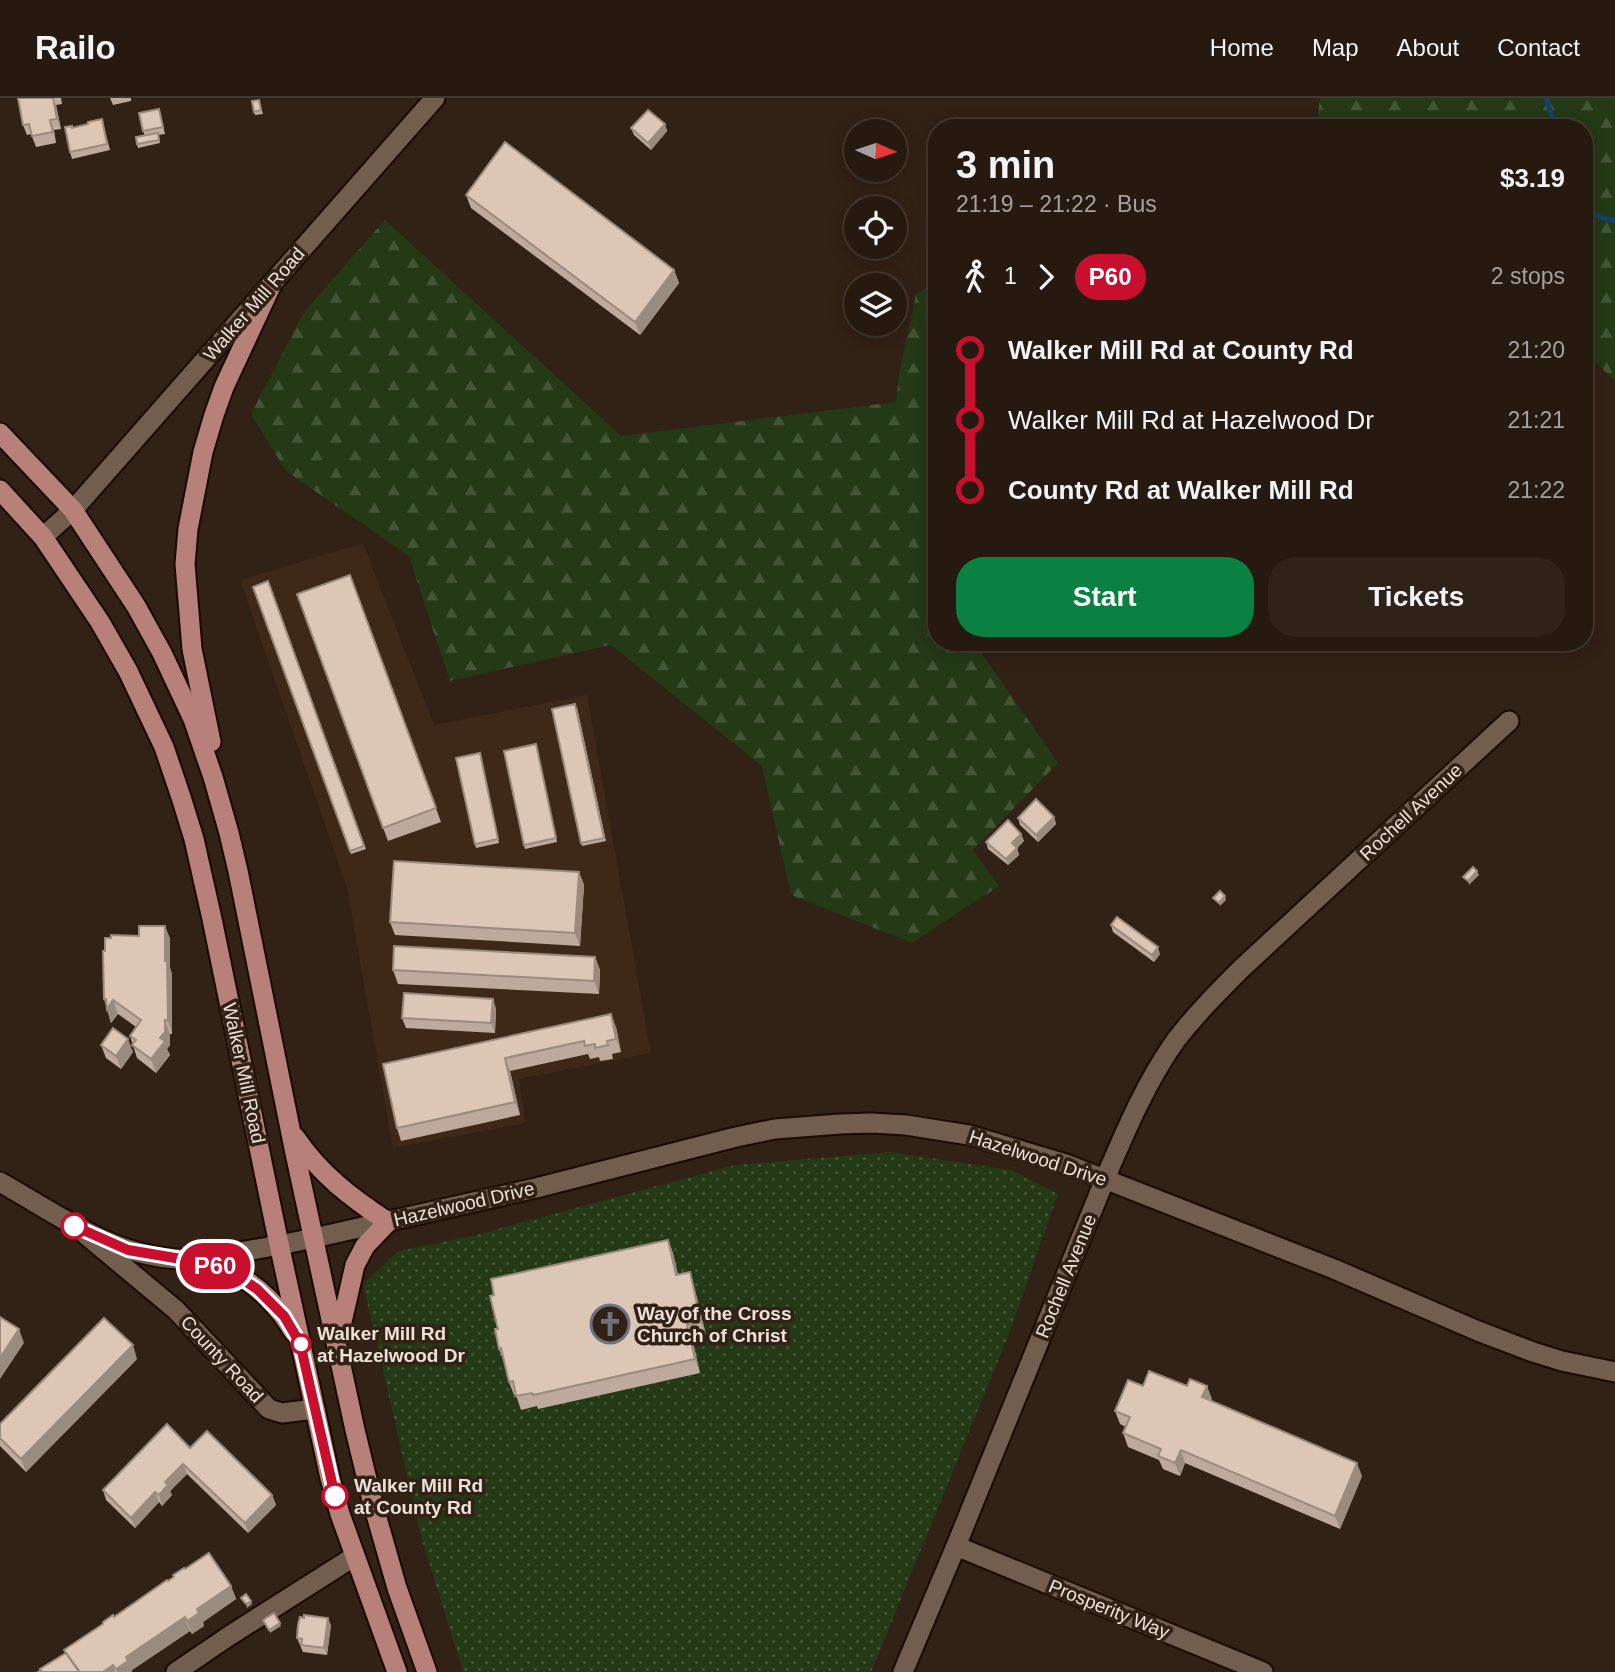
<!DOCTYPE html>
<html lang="en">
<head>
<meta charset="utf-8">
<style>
	:root { --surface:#261910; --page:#2e2219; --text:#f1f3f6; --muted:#a4a09f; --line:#423830; --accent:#0b8043 }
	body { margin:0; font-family:Helvetica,sans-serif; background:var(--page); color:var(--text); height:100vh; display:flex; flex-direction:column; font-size:26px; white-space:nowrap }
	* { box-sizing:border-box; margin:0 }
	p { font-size:23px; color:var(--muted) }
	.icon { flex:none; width:38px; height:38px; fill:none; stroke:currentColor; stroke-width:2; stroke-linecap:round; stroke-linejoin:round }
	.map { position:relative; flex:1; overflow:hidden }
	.side { position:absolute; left:928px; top:21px; width:665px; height:532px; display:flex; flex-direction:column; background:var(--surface); border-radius:28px; box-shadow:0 4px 18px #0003,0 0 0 2px var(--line) }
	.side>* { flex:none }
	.badge { padding:0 14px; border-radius:23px; font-size:24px; line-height:46px }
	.needle { width:46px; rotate:93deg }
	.controls { position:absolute; left:844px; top:21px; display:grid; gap:14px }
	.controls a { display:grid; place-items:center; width:63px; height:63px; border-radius:50%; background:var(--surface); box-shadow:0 4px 18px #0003,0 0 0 2px var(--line); font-size:35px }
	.map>.badge { position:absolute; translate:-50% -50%; box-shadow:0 0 0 4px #fff }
	.legs { display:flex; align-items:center; gap:10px; height:77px; padding:0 28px; font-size:23px }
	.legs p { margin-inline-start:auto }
	.summary { display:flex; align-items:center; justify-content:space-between; height:119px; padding:0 28px }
	h1 { font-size:38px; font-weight:600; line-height:52px }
	.action { display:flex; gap:14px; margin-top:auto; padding:14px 28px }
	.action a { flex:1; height:80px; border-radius:28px; background:var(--accent); color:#fff; font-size:28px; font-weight:600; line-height:80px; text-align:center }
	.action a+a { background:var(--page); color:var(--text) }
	ul { padding:0 28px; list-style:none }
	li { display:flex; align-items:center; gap:24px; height:70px; font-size:26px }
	li i { display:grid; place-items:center; width:10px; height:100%; margin:0 9px; background:currentColor }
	li i::after { content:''; width:18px; height:18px; margin:-9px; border:5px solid; border-radius:50%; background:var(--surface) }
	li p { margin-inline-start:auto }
	li:first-child i { background:linear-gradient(#0000 50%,currentColor 0) }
	li:last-child i { background:linear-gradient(currentColor 50%,#0000 0) }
	header { display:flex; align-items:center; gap:42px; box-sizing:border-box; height:98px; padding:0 35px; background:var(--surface); border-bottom:2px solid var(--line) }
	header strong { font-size:33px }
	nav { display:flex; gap:38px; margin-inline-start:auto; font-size:24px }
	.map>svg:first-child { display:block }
	.built { fill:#3e2817 }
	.grass { fill:url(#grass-dots) }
	.forest { fill:url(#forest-firs) }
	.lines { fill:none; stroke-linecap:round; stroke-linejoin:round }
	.stream { stroke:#13416a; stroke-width:5 }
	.minor-casing { stroke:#190a02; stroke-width:23 }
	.tertiary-casing { stroke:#190a02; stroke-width:23 }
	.primary-casing { stroke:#190a02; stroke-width:23 }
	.minor { stroke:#715e4f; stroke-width:19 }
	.tertiary { stroke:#715e4f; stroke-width:19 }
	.primary { stroke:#b7817a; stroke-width:19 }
	.wall { fill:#bdaa9d }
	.shaded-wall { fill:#9a8b7f }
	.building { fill:#dcc6b6; stroke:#9a8b7f; stroke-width:2 }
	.line-1-casing { stroke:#fff; stroke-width:16 }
	.line-1 { stroke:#c8102e; stroke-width:10 }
	.stop-1-dot { fill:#fff; stroke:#c8102e; stroke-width:3.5 }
	.labels { text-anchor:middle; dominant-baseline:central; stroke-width:7; stroke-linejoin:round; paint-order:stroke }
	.street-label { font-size:19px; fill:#ece1d8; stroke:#322115 }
	.poi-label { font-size:19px; font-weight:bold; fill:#ece1d8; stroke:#322115; text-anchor:start }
	.stop-label { font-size:19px; font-weight:bold; fill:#ece1d8; stroke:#322115; text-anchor:start }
</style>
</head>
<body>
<header>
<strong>Railo</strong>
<nav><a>Home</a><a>Map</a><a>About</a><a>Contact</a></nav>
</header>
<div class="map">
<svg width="1615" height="1574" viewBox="0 0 1615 1574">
	<defs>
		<pattern id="grass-dots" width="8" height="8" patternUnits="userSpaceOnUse" patternTransform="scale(1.75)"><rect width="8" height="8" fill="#243916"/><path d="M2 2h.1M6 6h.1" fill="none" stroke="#445537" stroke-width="1.8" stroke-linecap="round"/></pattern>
		<pattern id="forest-firs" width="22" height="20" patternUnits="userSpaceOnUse" patternTransform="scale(1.75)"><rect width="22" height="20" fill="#243916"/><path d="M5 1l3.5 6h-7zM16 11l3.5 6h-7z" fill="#445537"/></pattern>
	</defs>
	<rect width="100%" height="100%" fill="#322115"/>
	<!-- built -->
	<polygon class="built" points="363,445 434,627 587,597 651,955 519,981 526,1025 393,1050 347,790 240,482"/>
	<!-- grass -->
	<polygon class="grass" points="891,1054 1011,1072 1058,1096 1009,1236 871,1574 463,1574 422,1442 363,1186 398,1153 472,1138 735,1067"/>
	<!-- forest -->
	<g class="forest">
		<polygon points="1320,0 1615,0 1615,283 1584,253 1584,30 1316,30"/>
		<polygon points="385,122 621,338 896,304 899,276 916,196 936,184 936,544 974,544 1058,665 973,752 999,788 912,845 791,797 762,668 611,547 450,583 409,458 286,373 251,316 304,214"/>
	</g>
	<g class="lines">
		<!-- stream -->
		<g class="stream">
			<polyline points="1546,0 1556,30"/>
			<polyline points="1584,111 1589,115 1615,123"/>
		</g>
		<defs>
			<g id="minor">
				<polyline points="86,1137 176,1212 269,1311 282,1315 315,1311"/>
				<polyline points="314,1140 536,1090 736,1039 775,1031 840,1026 872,1025 906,1027 969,1037 1066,1066 1334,1171 1478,1233 1533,1254 1562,1263 1615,1274"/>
				<polyline points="956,1448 1263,1574"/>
				<polyline points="176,1574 229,1538 355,1458"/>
				<path d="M903 1574 956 1448 1105 1081C1125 1034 1146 984 1176 942 1196 916 1219 893 1242 870L1509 623"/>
			</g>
			<g id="tertiary">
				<polyline points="43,439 73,412 435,0"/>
				<path d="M0 1084C57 1116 113 1159 181 1161 197 1162 214 1159 229 1156 258 1151 286 1146 314 1140"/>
			</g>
			<g id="primary">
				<polyline points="0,335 73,412 136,508 162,555 193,621 213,679 229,735 238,773 295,1055 355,1332 373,1406 397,1490 427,1574"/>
				<polyline points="0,392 43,439 100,524 128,573 164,649 181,699 194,741 212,821 276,1132 330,1380 340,1416 397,1574"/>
				<polyline points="211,644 192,551 185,466 188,431 203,354 214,317 224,289 272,186"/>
				<path d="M295 1039C320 1076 350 1099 388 1124L365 1148 355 1167 339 1237"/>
				<path d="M196 1160C208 1165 221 1170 233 1175 258 1187 280 1210 293 1233"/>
			</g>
		</defs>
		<!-- minor casing -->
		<use href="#minor" class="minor-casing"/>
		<!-- tertiary casing -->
		<use href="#tertiary" class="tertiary-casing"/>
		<!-- primary casing -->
		<use href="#primary" class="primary-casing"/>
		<!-- minor -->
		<use href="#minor" class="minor"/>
		<!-- tertiary -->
		<use href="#tertiary" class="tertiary"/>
		<!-- primary -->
		<use href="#primary" class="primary"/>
	</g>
	<!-- wall -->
	<g class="wall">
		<polygon points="18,0 61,0 62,6 56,7 61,31 54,32 56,45 36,49 31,36 27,37 23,27"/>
		<polygon points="110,0 131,0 131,3 113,7"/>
		<polygon points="259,2 263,16 255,17 254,14"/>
		<polygon points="159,11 165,36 158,37 160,45 138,50 137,46 145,38 143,33"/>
		<polygon points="102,21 110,52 72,61 70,54 72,30 88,26"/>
		<polygon points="665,26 667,33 651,52 634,37 631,30"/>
		<polygon points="466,97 674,172 679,185 640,237 471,110"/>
		<polygon points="350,477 441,724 388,743 297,496"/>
		<polygon points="268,483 366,751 351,756 253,489"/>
		<polygon points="577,609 606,743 582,748 581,745"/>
		<polygon points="536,646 557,744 525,751 524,747"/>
		<polygon points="480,655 499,745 476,750 475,746"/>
		<polygon points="1054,719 1056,726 1038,744 1020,727 1018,720"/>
		<polygon points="1021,736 1024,743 1017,750 1019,757 1008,767 988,751 986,744"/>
		<polygon points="579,774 584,787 580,848 395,837 390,824"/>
		<polygon points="1111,827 1160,856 1154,864 1113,834"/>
		<polygon points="165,828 170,841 170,870 172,876 172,936 170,936 170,947 167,951 170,957 156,975 137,960 130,938 136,929 118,916 111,925 104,901 105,853 139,838"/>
		<polygon points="595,859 600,872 599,896 398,886 393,872"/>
		<polygon points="493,901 496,911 495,935 406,930 402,920"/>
		<polygon points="616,929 621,954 612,956 613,961 600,963 599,959 590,961 588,956 510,973 520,1017 401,1043 397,1030 383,966"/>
		<polygon points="101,947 133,954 121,971 106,960"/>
		<polygon points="668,1142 673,1155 678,1177 694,1188 706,1237 692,1240 700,1275 538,1311 537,1308 521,1312 516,1297 514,1297 509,1284 504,1264 499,1251 498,1231"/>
		<polygon points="137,1261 26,1374 0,1348 0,1326"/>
		<polygon points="1143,1288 1207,1288 1211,1303 1362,1378 1340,1431 1185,1365 1180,1378 1163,1371 1159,1362 1128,1349 1123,1335 1126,1329 1120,1326 1115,1313"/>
		<polygon points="190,1350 272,1397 276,1407 248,1435 187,1376 170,1393 172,1397 162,1408 159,1404 135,1430 106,1402 103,1392"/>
		<polygon points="185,1471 231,1488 236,1501 203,1524 204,1528 192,1536 190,1533 132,1572 132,1574 38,1574 66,1555 64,1552"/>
		<polygon points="331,1527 327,1557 303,1554 297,1540"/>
	</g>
	<!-- shaded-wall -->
	<g class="shaded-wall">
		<polygon points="53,0 56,7 61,31 57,21"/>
		<polygon points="50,22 54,32 56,45 53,34"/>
		<polygon points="665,26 667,33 651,52 648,45"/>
		<polygon points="674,172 679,185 640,237 635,224"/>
		<polygon points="1054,719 1056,726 1038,744 1036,737"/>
		<polygon points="1021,736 1024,743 1014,752 1012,745"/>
		<polygon points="1017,750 1019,757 1008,767 1006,761"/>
		<polygon points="1477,773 1479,777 1469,787 1468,783"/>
		<polygon points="579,774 584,787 580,848 575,835"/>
		<polygon points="1225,798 1226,802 1220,808 1219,805"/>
		<polygon points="165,828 170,841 170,870 172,876 172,936 168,923"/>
		<polygon points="1158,849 1160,856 1154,864 1152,857"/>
		<polygon points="595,859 600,872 599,896 594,883"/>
		<polygon points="493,901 496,911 495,935 491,925"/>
		<polygon points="113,902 118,916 111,925 107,911"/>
		<polygon points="611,916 616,929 621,954 616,941"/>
		<polygon points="165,922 170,936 170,947 167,951 170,957 156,975 151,961 160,940"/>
		<polygon points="128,941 133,954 121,971 116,958"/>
		<polygon points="505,960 510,973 520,1017 515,1004"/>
		<polygon points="668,1142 673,1155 681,1191 676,1177"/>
		<polygon points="690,1174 694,1188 706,1237 701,1224"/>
		<polygon points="687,1227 692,1240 700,1275 695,1261"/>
		<polygon points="19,1231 24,1245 0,1281 0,1260"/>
		<polygon points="133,1247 137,1261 26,1374 21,1361"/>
		<polygon points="1207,1288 1212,1301 1207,1312 1202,1299"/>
		<polygon points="1181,1352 1185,1365 1180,1378 1175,1365"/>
		<polygon points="1357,1365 1362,1378 1340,1431 1335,1418"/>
		<polygon points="183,1366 187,1376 170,1393 172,1397 162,1408 159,1397 165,1384"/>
		<polygon points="155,1394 159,1404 135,1430 131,1420"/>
		<polygon points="272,1397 276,1407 248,1435 245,1425"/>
		<polygon points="231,1488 236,1501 203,1524 204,1528 192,1536 187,1523 197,1511"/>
		<polygon points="251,1503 252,1506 247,1510 246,1506"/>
		<polygon points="185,1519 190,1533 132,1572 132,1574 117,1574 116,1571 126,1559"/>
		<polygon points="328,1520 331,1527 327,1557 324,1550"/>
		<polygon points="280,1525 281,1528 270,1535 269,1532"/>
		<polygon points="113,1567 115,1574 103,1574"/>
	</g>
	<!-- building -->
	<g class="building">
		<polygon points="18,0 53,0 57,21 50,22 53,34 32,38 29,26 23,27"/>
		<polygon points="259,2 261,12 254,14 252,3"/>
		<polygon points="159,11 163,29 143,33 139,15"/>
		<polygon points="648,12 665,26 648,45 631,30"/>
		<polygon points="102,21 107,46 70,54 65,29 72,28 72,30 88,26 88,24"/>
		<polygon points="158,35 159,42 137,46 136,39"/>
		<polygon points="505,44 674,172 635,224 466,97"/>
		<polygon points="350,477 436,710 383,730 297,496"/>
		<polygon points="268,483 364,748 350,753 253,489"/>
		<polygon points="575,606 604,740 581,745 552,611"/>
		<polygon points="536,646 556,740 524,747 504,653"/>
		<polygon points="480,655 498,741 475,746 456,660"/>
		<polygon points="1036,701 1054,719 1036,737 1018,720"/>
		<polygon points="1008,722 1021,736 1012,745 1017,750 1006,761 986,744"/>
		<polygon points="394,763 579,774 575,835 390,824"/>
		<polygon points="1473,769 1477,773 1468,783 1463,779"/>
		<polygon points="1220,793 1225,798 1219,805 1213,800"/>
		<polygon points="1117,819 1158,849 1152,857 1111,827"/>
		<polygon points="139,828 165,828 165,863 167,863 168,923 165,922 165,934 160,940 165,943 151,961 132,947 136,942 130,938 141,922 113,902 107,911 106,901 104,901 103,853 105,853 105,840 111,840 111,837 139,838"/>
		<polygon points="394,848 595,859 594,883 393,872"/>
		<polygon points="404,895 493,901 491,925 402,920"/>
		<polygon points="611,916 616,941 607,943 608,947 595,950 595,946 585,948 584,943 505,960 515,1004 397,1030 383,966"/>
		<polygon points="113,930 128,941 116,958 101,947"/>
		<polygon points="668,1142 676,1177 690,1174 701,1224 687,1227 695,1261 533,1297 532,1295 516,1298 513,1283 509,1284 501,1250 499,1251 495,1231 498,1231 490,1198 494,1197 491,1181"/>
		<polygon points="0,1219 19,1231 0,1260"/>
		<polygon points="104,1220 133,1247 21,1361 0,1340 0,1326"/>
		<polygon points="1149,1273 1187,1288 1190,1281 1207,1288 1202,1299 1357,1365 1335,1418 1181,1352 1175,1365 1158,1358 1161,1351 1123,1335 1130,1319 1115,1313 1128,1282 1143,1288"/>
		<polygon points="167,1326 190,1350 207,1333 272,1397 245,1425 183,1366 165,1384 168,1387 159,1397 155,1394 131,1420 103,1392"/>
		<polygon points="209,1455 231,1488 197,1511 199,1515 187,1523 185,1519 126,1559 128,1563 116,1571 113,1567 103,1574 80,1574 64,1552 103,1526 103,1524 113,1517 114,1519 167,1482 168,1483 174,1479 173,1477 184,1470 185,1471"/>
		<polygon points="246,1496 251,1503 246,1506 241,1500"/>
		<polygon points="274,1515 280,1525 269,1532 263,1522"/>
		<polygon points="304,1517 328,1520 324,1550 301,1547 302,1541 297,1540 298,1527 300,1519 304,1520"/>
		<polygon points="66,1555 79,1574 38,1574 41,1572 40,1571"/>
	</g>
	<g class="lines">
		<defs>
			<polyline id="line-1" points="74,1128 128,1152 181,1161 196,1160 235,1176 257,1191 284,1218 300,1245 335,1398"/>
		</defs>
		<!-- line-1 casing -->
		<use href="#line-1" class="line-1-casing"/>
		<!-- line-1 -->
		<use href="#line-1" class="line-1"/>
	</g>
	<!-- icons -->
	<defs>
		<symbol id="church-ring" viewBox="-11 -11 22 22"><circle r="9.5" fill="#322115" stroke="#6b7280" stroke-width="1.5"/><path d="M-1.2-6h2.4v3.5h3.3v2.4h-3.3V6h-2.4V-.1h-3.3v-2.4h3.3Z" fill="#6b7280"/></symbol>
	</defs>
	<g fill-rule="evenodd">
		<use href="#church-ring" x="588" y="1204" width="44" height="44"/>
	</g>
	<!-- markers -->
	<g class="stop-1-dot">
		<circle cx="74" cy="1128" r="12"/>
		<circle cx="301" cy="1246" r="9"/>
		<circle cx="335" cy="1398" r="12"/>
	</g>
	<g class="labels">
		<!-- street labels -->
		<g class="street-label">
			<text transform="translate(254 206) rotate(-49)">Walker Mill Road</text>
			<text transform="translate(1411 714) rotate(-43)">Rochell Avenue</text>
			<text transform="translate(244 975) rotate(78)">Walker Mill Road</text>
			<text transform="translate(1038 1060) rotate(18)">Hazelwood Drive</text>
			<text transform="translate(464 1106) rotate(-13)">Hazelwood Drive</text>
			<text transform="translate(1066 1178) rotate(-68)">Rochell Avenue</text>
			<text transform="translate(222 1261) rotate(47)">County Road</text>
			<text transform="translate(1109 1511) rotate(22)">Prosperity Way</text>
		</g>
		<!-- poi labels -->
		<g class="poi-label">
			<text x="637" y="1215">Way of the Cross<tspan x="637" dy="22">Church of Christ</tspan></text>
		</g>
		<!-- stop labels -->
		<g class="stop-label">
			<text x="317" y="1235">Walker Mill Rd<tspan x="317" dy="22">at Hazelwood Dr</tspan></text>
			<text x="354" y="1387">Walker Mill Rd<tspan x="354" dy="22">at County Rd</tspan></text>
		</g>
	</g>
</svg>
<div class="controls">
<a><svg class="needle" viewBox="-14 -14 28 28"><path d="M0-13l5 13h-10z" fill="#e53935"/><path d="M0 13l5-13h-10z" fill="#a4a09f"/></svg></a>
<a><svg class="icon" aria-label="locate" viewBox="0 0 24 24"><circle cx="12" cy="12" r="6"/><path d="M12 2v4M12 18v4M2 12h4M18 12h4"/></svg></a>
<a><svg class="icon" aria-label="layers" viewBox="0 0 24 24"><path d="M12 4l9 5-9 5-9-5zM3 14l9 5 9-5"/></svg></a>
</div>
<b class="badge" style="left:215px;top:1168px;background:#c8102e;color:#fff">P60</b>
<section class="side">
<div class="summary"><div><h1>3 min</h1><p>21:19 – 21:22 · Bus</p></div><b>$3.19</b></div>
<div class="legs"><svg class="icon" aria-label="walk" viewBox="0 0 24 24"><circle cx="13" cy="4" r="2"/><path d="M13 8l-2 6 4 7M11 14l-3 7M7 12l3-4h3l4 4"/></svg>1<svg class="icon" aria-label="forward" viewBox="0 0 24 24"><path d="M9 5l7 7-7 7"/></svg><b class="badge" style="background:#c8102e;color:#fff">P60</b><p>2 stops</p></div>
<ul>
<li><i style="color:#c8102e"></i><b>Walker Mill Rd at County Rd</b><p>21:20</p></li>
<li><i style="color:#c8102e"></i><span>Walker Mill Rd at Hazelwood Dr</span><p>21:21</p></li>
<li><i style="color:#c8102e"></i><b>County Rd at Walker Mill Rd</b><p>21:22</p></li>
</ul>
<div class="action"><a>Start</a><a>Tickets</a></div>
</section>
</div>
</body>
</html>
